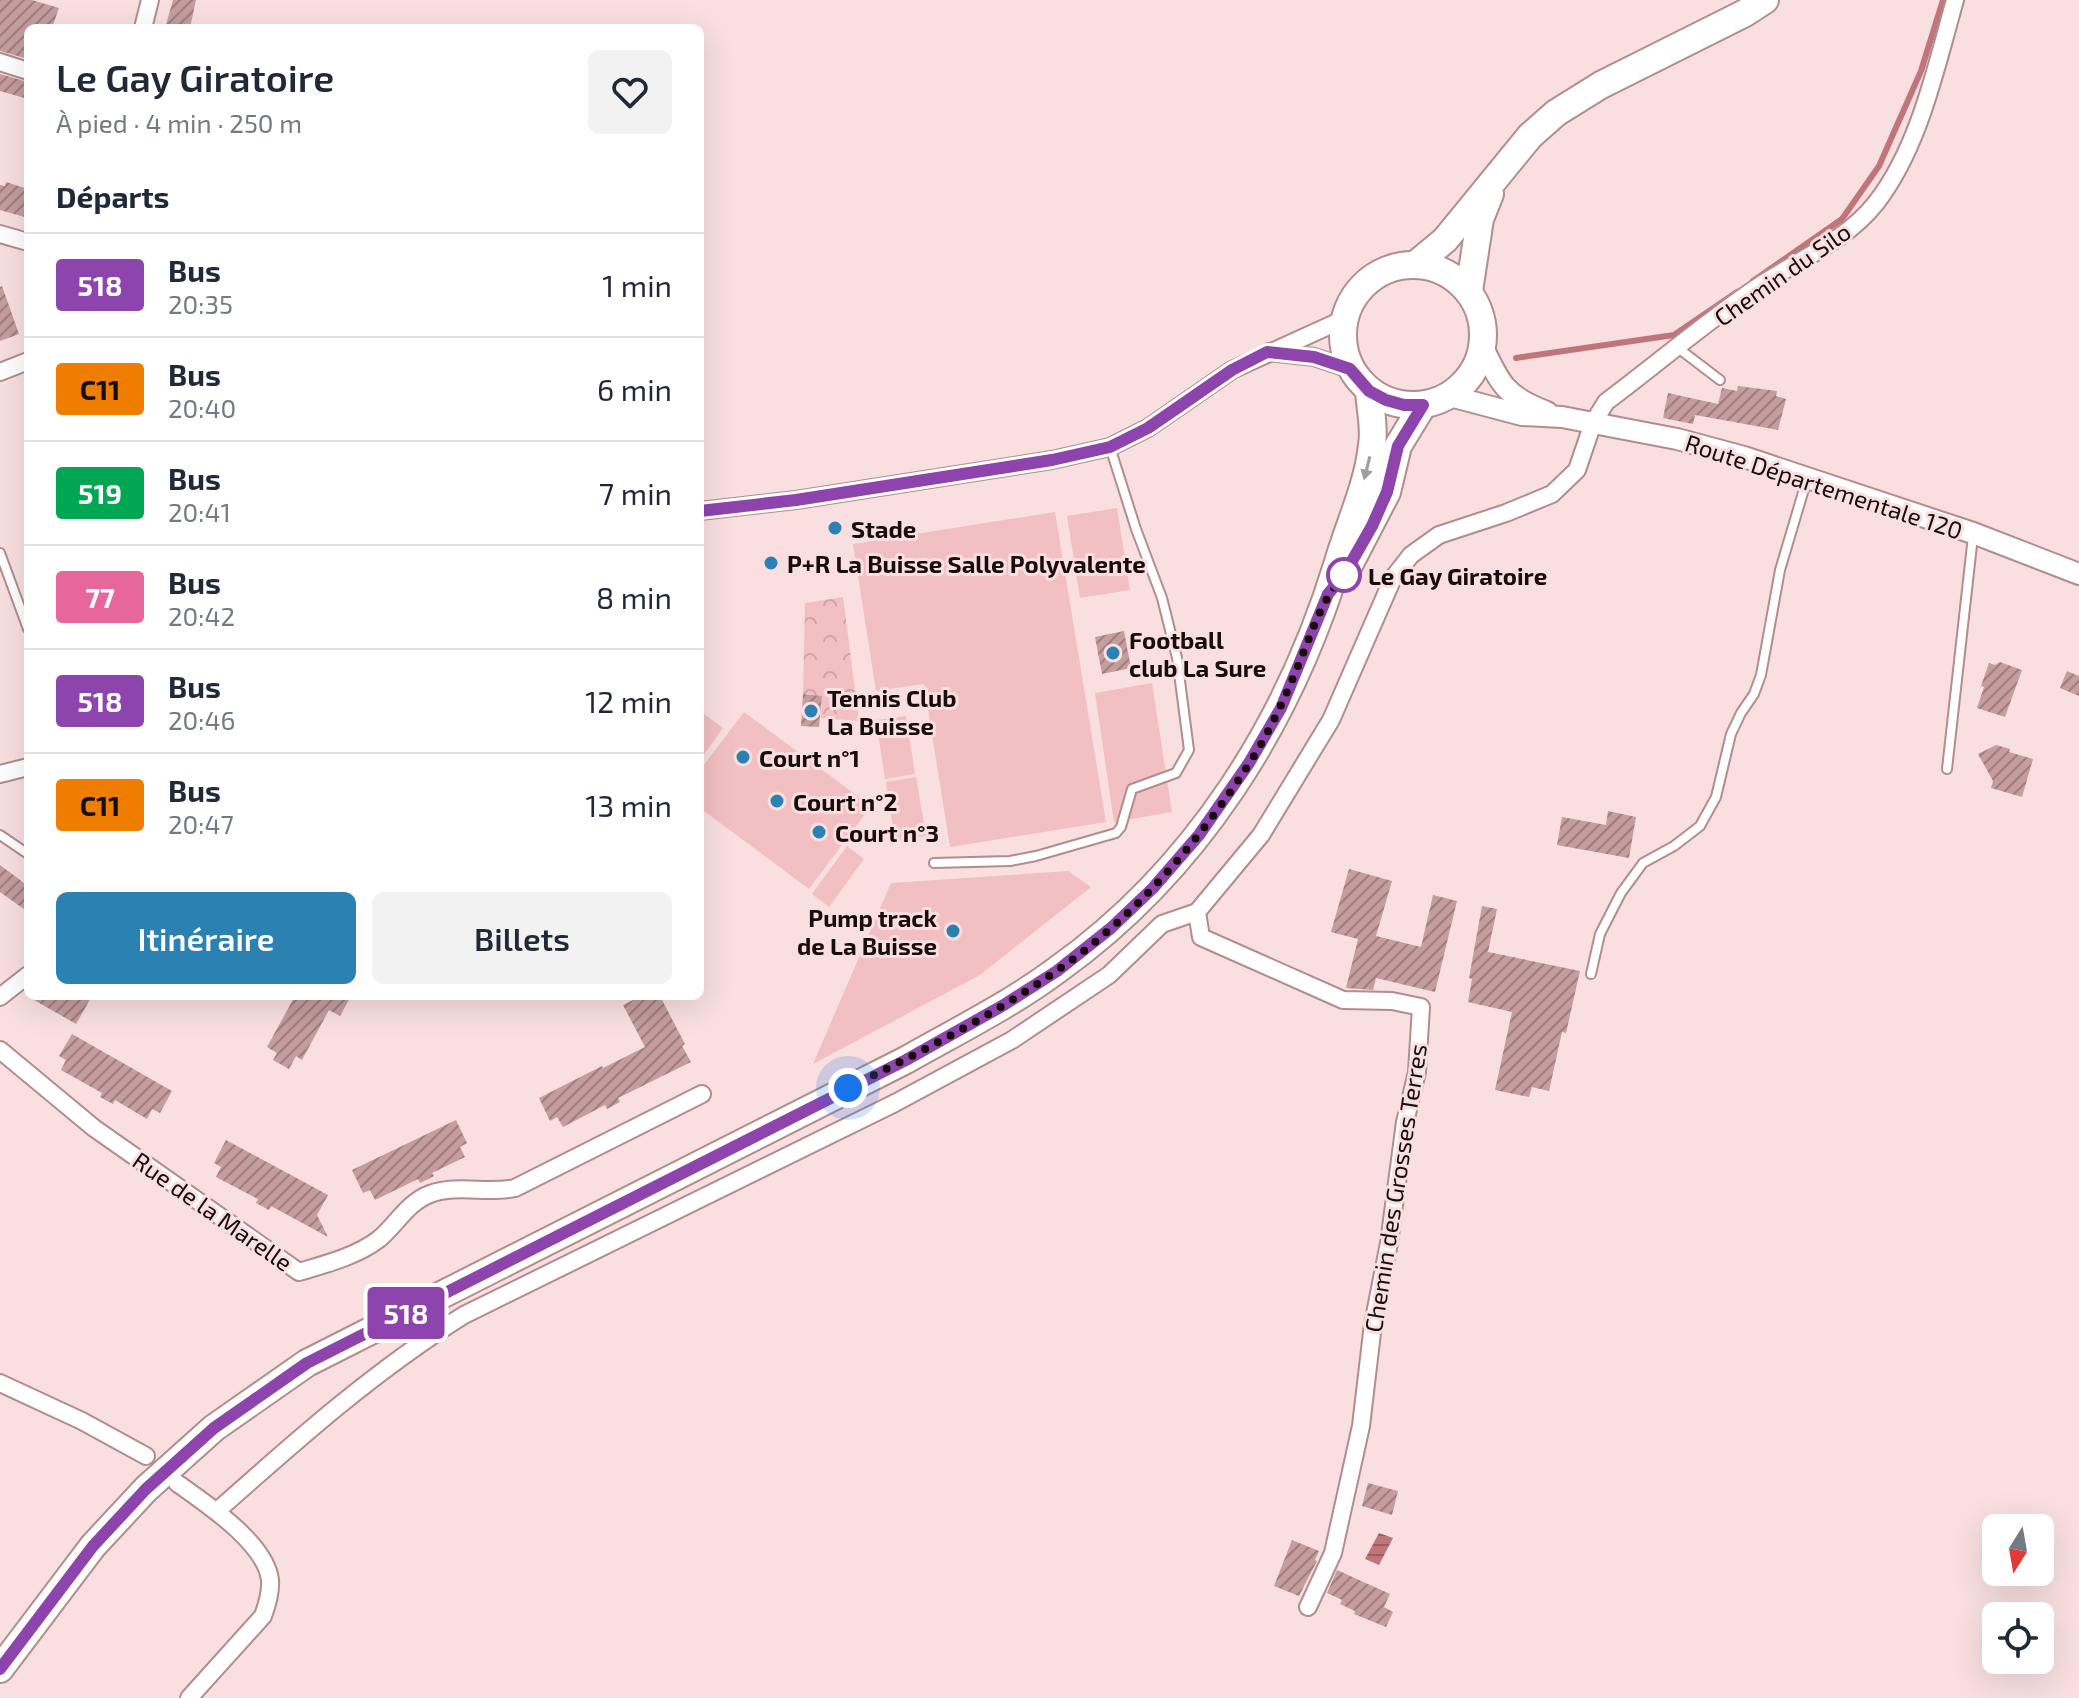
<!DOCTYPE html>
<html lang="fr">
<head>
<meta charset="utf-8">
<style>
	:root { --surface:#fff; --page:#f2f2f3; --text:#1f2937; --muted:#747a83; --line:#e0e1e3; --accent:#2b81b1 }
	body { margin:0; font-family:"Exo 2",sans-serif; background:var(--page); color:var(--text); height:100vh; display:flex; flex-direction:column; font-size:30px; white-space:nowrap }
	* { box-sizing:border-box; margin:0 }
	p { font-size:26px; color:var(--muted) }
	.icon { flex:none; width:44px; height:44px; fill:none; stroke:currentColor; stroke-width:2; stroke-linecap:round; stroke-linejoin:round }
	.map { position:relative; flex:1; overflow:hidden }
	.sheet { position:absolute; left:24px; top:24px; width:680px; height:976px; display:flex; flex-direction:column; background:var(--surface); border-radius:12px; box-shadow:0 8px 32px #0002 }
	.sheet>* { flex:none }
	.badge { padding:0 16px; border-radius:6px; font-size:28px; line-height:52px }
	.needle { width:52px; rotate:191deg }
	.buttons { position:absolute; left:1982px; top:1514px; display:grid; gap:16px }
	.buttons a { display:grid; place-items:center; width:72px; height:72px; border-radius:12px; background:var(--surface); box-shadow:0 8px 32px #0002; font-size:40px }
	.you { position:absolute; width:40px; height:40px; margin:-20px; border:6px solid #fff; border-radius:50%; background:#1a73e8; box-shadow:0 0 0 12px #1a73e833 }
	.map>.badge { position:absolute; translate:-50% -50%; box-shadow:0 0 0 4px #fff }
	h2 { padding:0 32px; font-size:30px; line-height:72px }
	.round { display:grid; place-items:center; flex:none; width:84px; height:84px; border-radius:12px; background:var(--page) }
	.summary { display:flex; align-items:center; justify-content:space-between; height:136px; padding:0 32px }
	h1 { font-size:38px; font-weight:600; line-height:60px }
	.action { display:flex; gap:16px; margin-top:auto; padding:16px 32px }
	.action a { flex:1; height:92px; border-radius:12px; background:var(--accent); color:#fff; font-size:32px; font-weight:600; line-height:92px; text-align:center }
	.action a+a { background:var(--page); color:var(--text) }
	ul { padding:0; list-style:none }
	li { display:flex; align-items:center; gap:24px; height:104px; padding:0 32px; border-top:2px solid var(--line) }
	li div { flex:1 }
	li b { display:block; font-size:30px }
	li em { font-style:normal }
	li .badge { min-width:88px; font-weight:700; text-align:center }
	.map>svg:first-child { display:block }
	.park { fill:url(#park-crowns) }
	.pitch { fill:#f2c0c2 }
	.water { fill:url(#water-rules) }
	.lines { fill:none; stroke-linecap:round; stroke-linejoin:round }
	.stream { stroke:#c0757a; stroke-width:6 }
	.building { fill:url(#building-hatch) }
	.service-casing { stroke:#b38c8d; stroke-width:12 }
	.minor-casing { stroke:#b38c8d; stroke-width:20 }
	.tertiary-casing { stroke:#b38c8d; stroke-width:24 }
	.primary-casing { stroke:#b38c8d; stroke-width:30 }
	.service { stroke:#fff; stroke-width:8 }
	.minor { stroke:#fff; stroke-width:16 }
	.tertiary { stroke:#fff; stroke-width:20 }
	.primary { stroke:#fff; stroke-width:26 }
	.oneway { fill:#a39e9e }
	.line-casing { stroke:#fff; stroke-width:18 }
	.line { stroke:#8e44ad; stroke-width:12 }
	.walk { stroke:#190c0d; stroke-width:8; stroke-dasharray:0 14.4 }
	.poi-dot { fill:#2b81b1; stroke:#f9dfe0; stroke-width:3 }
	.stop-dot { fill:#fff; stroke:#8e44ad; stroke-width:4 }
	.labels { text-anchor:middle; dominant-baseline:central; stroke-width:6; stroke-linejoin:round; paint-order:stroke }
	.street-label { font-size:24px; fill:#190c0d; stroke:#f9dfe0 }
	.poi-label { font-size:24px; font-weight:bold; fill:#190c0d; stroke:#f9dfe0; text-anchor:start }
	.stop-label { font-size:24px; font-weight:bold; fill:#190c0d; stroke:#f9dfe0; text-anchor:start }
</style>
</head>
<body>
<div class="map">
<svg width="2079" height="1698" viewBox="0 0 2079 1698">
	<defs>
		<pattern id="park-crowns" width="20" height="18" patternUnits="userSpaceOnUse" patternTransform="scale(2)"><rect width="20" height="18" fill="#f2c0c2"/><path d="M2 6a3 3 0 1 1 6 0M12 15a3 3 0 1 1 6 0" fill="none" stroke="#cfa4a6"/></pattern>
		<pattern id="water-rules" width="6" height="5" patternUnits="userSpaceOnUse" patternTransform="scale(2)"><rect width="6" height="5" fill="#c0757a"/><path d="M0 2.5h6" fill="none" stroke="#9b5e62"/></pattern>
		<pattern id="building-hatch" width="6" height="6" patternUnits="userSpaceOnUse" patternTransform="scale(2)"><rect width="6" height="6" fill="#c59d9e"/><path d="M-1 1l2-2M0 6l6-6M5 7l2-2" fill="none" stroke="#9f7e7f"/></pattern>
	</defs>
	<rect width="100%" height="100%" fill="#f9dfe0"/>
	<!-- park -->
	<polygon class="park" points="843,597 859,721 821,718 822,696 803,694 805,603"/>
	<!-- pitch -->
	<g class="pitch">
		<polygon points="1117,508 1130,590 1080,598 1067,516"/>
		<polygon points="1055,512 1106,822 950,847 924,684 876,691 853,544"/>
		<polygon points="1152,683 1172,812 1114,822 1095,693"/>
		<polygon points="700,711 723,728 700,760"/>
		<polygon points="744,712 871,806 809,889 700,808 700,770"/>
		<polygon points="906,716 915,774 885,779 876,720"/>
		<polygon points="916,777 926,836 895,841 886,782"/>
		<polygon points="847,846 864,859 829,907 812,894"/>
		<polygon points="1068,871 1091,887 980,975 813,1064 891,883"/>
	</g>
	<!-- water -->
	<polygon class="water" points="1379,1533 1393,1538 1379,1565 1365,1559"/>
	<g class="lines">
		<!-- stream -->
		<g class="stream">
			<polyline points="1753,281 1842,219 1879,166 1921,71 1943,0"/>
			<polyline points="1516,358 1674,335 1737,292"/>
		</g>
	</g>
	<!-- building -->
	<g class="building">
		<polygon points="0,0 32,0 59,8 52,28 28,28 28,59 0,51"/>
		<polygon points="173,0 196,0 190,28 165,28"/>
		<polygon points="0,74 28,82 28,99 0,91"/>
		<polygon points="6,182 28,189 28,218 0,210 0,185 5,186"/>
		<polygon points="2,286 19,334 0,341 0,287"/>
		<polygon points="1738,386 1777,391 1776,396 1786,399 1778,430 1695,415 1693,424 1663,418 1668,393 1718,404 1722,388 1737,391"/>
		<polygon points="1124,631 1131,668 1102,674 1095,637"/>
		<polygon points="2000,662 2022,670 2005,717 1977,708 1984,687 1981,686 1989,663 1995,665"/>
		<polygon points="2067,671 2079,676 2079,696 2060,688"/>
		<polygon points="803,694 822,696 819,727 801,726"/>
		<polygon points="1996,745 2010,749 2009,752 2033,759 2022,797 1991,788 1993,781 1978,754"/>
		<polygon points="1608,811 1636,817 1629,858 1557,845 1562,817 1606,825"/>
		<polygon points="0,865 28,886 28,912 0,892"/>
		<polygon points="1349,869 1392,881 1376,936 1421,947 1433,895 1457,901 1435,992 1376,978 1373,990 1346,988 1358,939 1331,932"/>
		<polygon points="1482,906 1497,909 1488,952 1580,971 1566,1033 1562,1032 1549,1091 1532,1087 1529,1097 1495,1090 1512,1012 1468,1002 1472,979 1469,978"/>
		<polygon points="27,996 92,996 76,1024"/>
		<polygon points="295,996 351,996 340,1016 329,1010 302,1060 296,1056 289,1069 273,1060 277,1053 267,1047"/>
		<polygon points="641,996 660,996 685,1044 682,1046 691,1062 618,1098 620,1102 607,1109 605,1105 563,1127 557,1117 550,1121 539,1098 602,1066 603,1068 645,1047 623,1005"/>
		<polygon points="72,1034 172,1091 160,1113 152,1109 147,1119 115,1100 113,1104 100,1097 102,1093 61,1070 66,1060 59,1056"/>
		<polygon points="456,1120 467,1143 460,1147 465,1157 432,1173 434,1176 420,1183 418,1179 375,1200 370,1190 363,1193 352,1170"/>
		<polygon points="226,1140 328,1195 317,1215 328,1237 271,1206 269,1210 256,1203 258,1199 216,1177 221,1167 214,1163"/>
		<polygon points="1368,1483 1398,1491 1392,1515 1362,1506"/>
		<polygon points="1292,1540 1319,1551 1315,1560 1317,1561 1299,1596 1274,1586"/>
		<polygon points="1337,1570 1390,1594 1384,1607 1393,1612 1386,1627 1354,1614 1355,1611 1340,1604 1342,1600 1327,1593"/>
	</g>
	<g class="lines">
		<defs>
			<g id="service">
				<polyline points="1678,348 1720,380"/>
				<polyline points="0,553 28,629"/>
				<polyline points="1947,769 1973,536"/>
				<polyline points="0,835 28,854"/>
				<polyline points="934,863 1010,861 1036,856 1116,833 1121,827 1132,789 1176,773 1189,750 1177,658 1162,598 1136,529 1110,447"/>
				<polyline points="1591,974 1600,934 1621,893 1643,863 1674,846 1700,826 1716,797 1731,734 1741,713 1754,694 1761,675 1780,570 1807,479"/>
			</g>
			<g id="minor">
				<polyline points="143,28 150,0"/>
				<polyline points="0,62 28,71"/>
				<polyline points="0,234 28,242"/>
				<polyline points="1269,352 1314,357 1350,369"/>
				<polyline points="0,372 28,361"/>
				<polyline points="700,511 796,500 1052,460 1110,447 1148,428 1232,370 1344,319"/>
				<polyline points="0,774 28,767"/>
				<polyline points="0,997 28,975"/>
				<path d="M0 1050 94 1128 299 1272C326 1264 357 1256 379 1239 396 1225 408 1202 430 1194 457 1184 487 1194 515 1188L702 1094"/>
				<polyline points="0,1383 82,1421 146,1456"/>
				<path d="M177 1483C205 1503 266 1543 270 1580 271 1592 267 1605 263 1616L189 1698"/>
				<path d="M217 1511C297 1440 373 1372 464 1315L895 1103 1012 1040 1109 975 1162 924 1197 912"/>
				<path d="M1308 1607 1333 1553 1361 1426 1373 1324 1389 1243 1405 1122 1417 1072 1421 1007 1392 1001 1343 1000 1201 937 1197 912 1261 835 1331 720 1393 578 1411 555 1439 535 1506 513 1552 494 1577 470 1593 423 1606 402C1657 364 1709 319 1762 284 1800 259 1846 241 1876 203 1919 148 1936 67 1955 0"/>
			</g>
			<g id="tertiary">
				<path d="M1483 347C1500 385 1507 397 1547 412"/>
				<polyline points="1450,396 1522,415 1562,417 1677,439 1744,457 1973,533 2079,574"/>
			</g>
			<g id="primary">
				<polyline points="1416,264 1445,240 1530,136 1556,113 1601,85 1745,13 1765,0"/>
				<circle cx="1413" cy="335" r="70"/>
				<polyline points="1469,291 1480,219 1490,194"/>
				<polyline points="1345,573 1387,492 1398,446 1423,405"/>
				<path d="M0 1669 93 1546 146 1489 214 1428 307 1363 906 1060C957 1031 1010 1005 1057 970 1196 871 1289 723 1338 562 1349 524 1368 485 1372 445 1375 428 1370 408 1369 391"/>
			</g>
		</defs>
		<!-- service casing -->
		<use href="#service" class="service-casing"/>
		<!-- minor casing -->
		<use href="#minor" class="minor-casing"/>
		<!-- tertiary casing -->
		<use href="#tertiary" class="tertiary-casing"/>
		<!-- primary casing -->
		<use href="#primary" class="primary-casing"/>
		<!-- service -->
		<use href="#service" class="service"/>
		<!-- minor -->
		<use href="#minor" class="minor"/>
		<!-- tertiary -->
		<use href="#tertiary" class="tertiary"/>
		<!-- primary -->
		<use href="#primary" class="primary"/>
	</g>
	<!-- one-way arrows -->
	<defs><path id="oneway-solid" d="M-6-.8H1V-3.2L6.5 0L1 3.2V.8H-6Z" transform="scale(2)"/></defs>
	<use class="oneway" href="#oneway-solid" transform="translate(1367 468) rotate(104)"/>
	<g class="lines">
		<defs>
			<polyline id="line" points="0,1669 93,1546 146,1489 214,1428 307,1363 906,1060 1002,1006 1057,971 1111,928 1153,888 1199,835 1249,763 1281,708 1328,594 1344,575 1372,526 1387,492 1398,446 1423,405 1404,405 1386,400 1369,391 1350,369 1314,357 1267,352 1232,370 1148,428 1110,447 1052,460 796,500 700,511"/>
		</defs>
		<!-- line casing -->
		<use href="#line" class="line-casing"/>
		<!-- line -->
		<use href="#line" class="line"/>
		<!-- walk -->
		<path class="walk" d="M848 1088C919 1053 990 1017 1055 972 1133 919 1198 843 1249 764 1269 733 1284 700 1298 666 1311 635 1321 600 1344 575"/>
	</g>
	<!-- markers -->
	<g class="poi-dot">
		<circle cx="835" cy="528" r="8"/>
		<circle cx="771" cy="563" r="8"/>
		<circle cx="1113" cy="653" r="8"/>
		<circle cx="811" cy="711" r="8"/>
		<circle cx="743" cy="757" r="8"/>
		<circle cx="777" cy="801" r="8"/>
		<circle cx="819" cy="832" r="8"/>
		<circle cx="953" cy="931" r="8"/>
	</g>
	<circle class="stop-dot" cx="1344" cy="575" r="16"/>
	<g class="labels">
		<!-- street labels -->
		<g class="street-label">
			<text transform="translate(1782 274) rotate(-35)">Chemin du Silo</text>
			<text transform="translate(1824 486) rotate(18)">Route Départementale 120</text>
			<text transform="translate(1395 1188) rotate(-81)">Chemin des Grosses Terres</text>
			<text transform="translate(213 1211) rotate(35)">Rue de la Marelle</text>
		</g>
		<!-- poi labels -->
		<g class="poi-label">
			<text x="851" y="528">Stade</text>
			<text x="787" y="563">P+R La Buisse Salle Polyvalente</text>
			<text x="1129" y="639">Football<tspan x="1129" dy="28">club La Sure</tspan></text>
			<text x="827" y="697">Tennis Club<tspan x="827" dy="28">La Buisse</tspan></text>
			<text x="759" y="757">Court n°1</text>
			<text x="793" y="801">Court n°2</text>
			<text x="835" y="832">Court n°3</text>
			<text x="937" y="917" text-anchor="end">Pump track<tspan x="937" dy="28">de La Buisse</tspan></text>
		</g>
		<!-- stop labels -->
		<g class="stop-label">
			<text x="1368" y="575">Le Gay Giratoire</text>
		</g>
	</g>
</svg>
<div class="buttons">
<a><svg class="needle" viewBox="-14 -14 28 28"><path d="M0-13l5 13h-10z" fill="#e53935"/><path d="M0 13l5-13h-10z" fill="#747a83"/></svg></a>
<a><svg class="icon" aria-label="locate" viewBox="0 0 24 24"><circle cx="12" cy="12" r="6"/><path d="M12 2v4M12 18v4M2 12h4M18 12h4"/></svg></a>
</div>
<div class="you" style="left:848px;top:1088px"></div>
<b class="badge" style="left:406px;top:1313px;background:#8e44ad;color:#fff">518</b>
<section class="sheet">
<div class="summary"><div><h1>Le Gay Giratoire</h1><p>À pied · 4 min · 250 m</p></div><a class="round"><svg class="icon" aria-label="heart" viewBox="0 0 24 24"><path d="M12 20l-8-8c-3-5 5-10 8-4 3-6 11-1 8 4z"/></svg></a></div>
<h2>Départs</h2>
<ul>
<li><span class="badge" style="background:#8e44ad;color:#fff">518</span><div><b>Bus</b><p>20:35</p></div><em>1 min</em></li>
<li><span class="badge" style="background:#ee7d00;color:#111">C11</span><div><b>Bus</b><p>20:40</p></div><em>6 min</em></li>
<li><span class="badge" style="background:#00a651;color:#fff">519</span><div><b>Bus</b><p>20:41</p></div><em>7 min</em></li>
<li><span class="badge" style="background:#e7679c;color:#fff">77</span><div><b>Bus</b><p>20:42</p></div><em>8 min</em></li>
<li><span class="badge" style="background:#8e44ad;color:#fff">518</span><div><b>Bus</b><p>20:46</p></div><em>12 min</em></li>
<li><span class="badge" style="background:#ee7d00;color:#111">C11</span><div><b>Bus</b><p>20:47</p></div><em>13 min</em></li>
</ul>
<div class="action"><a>Itinéraire</a><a>Billets</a></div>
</section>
</div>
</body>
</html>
